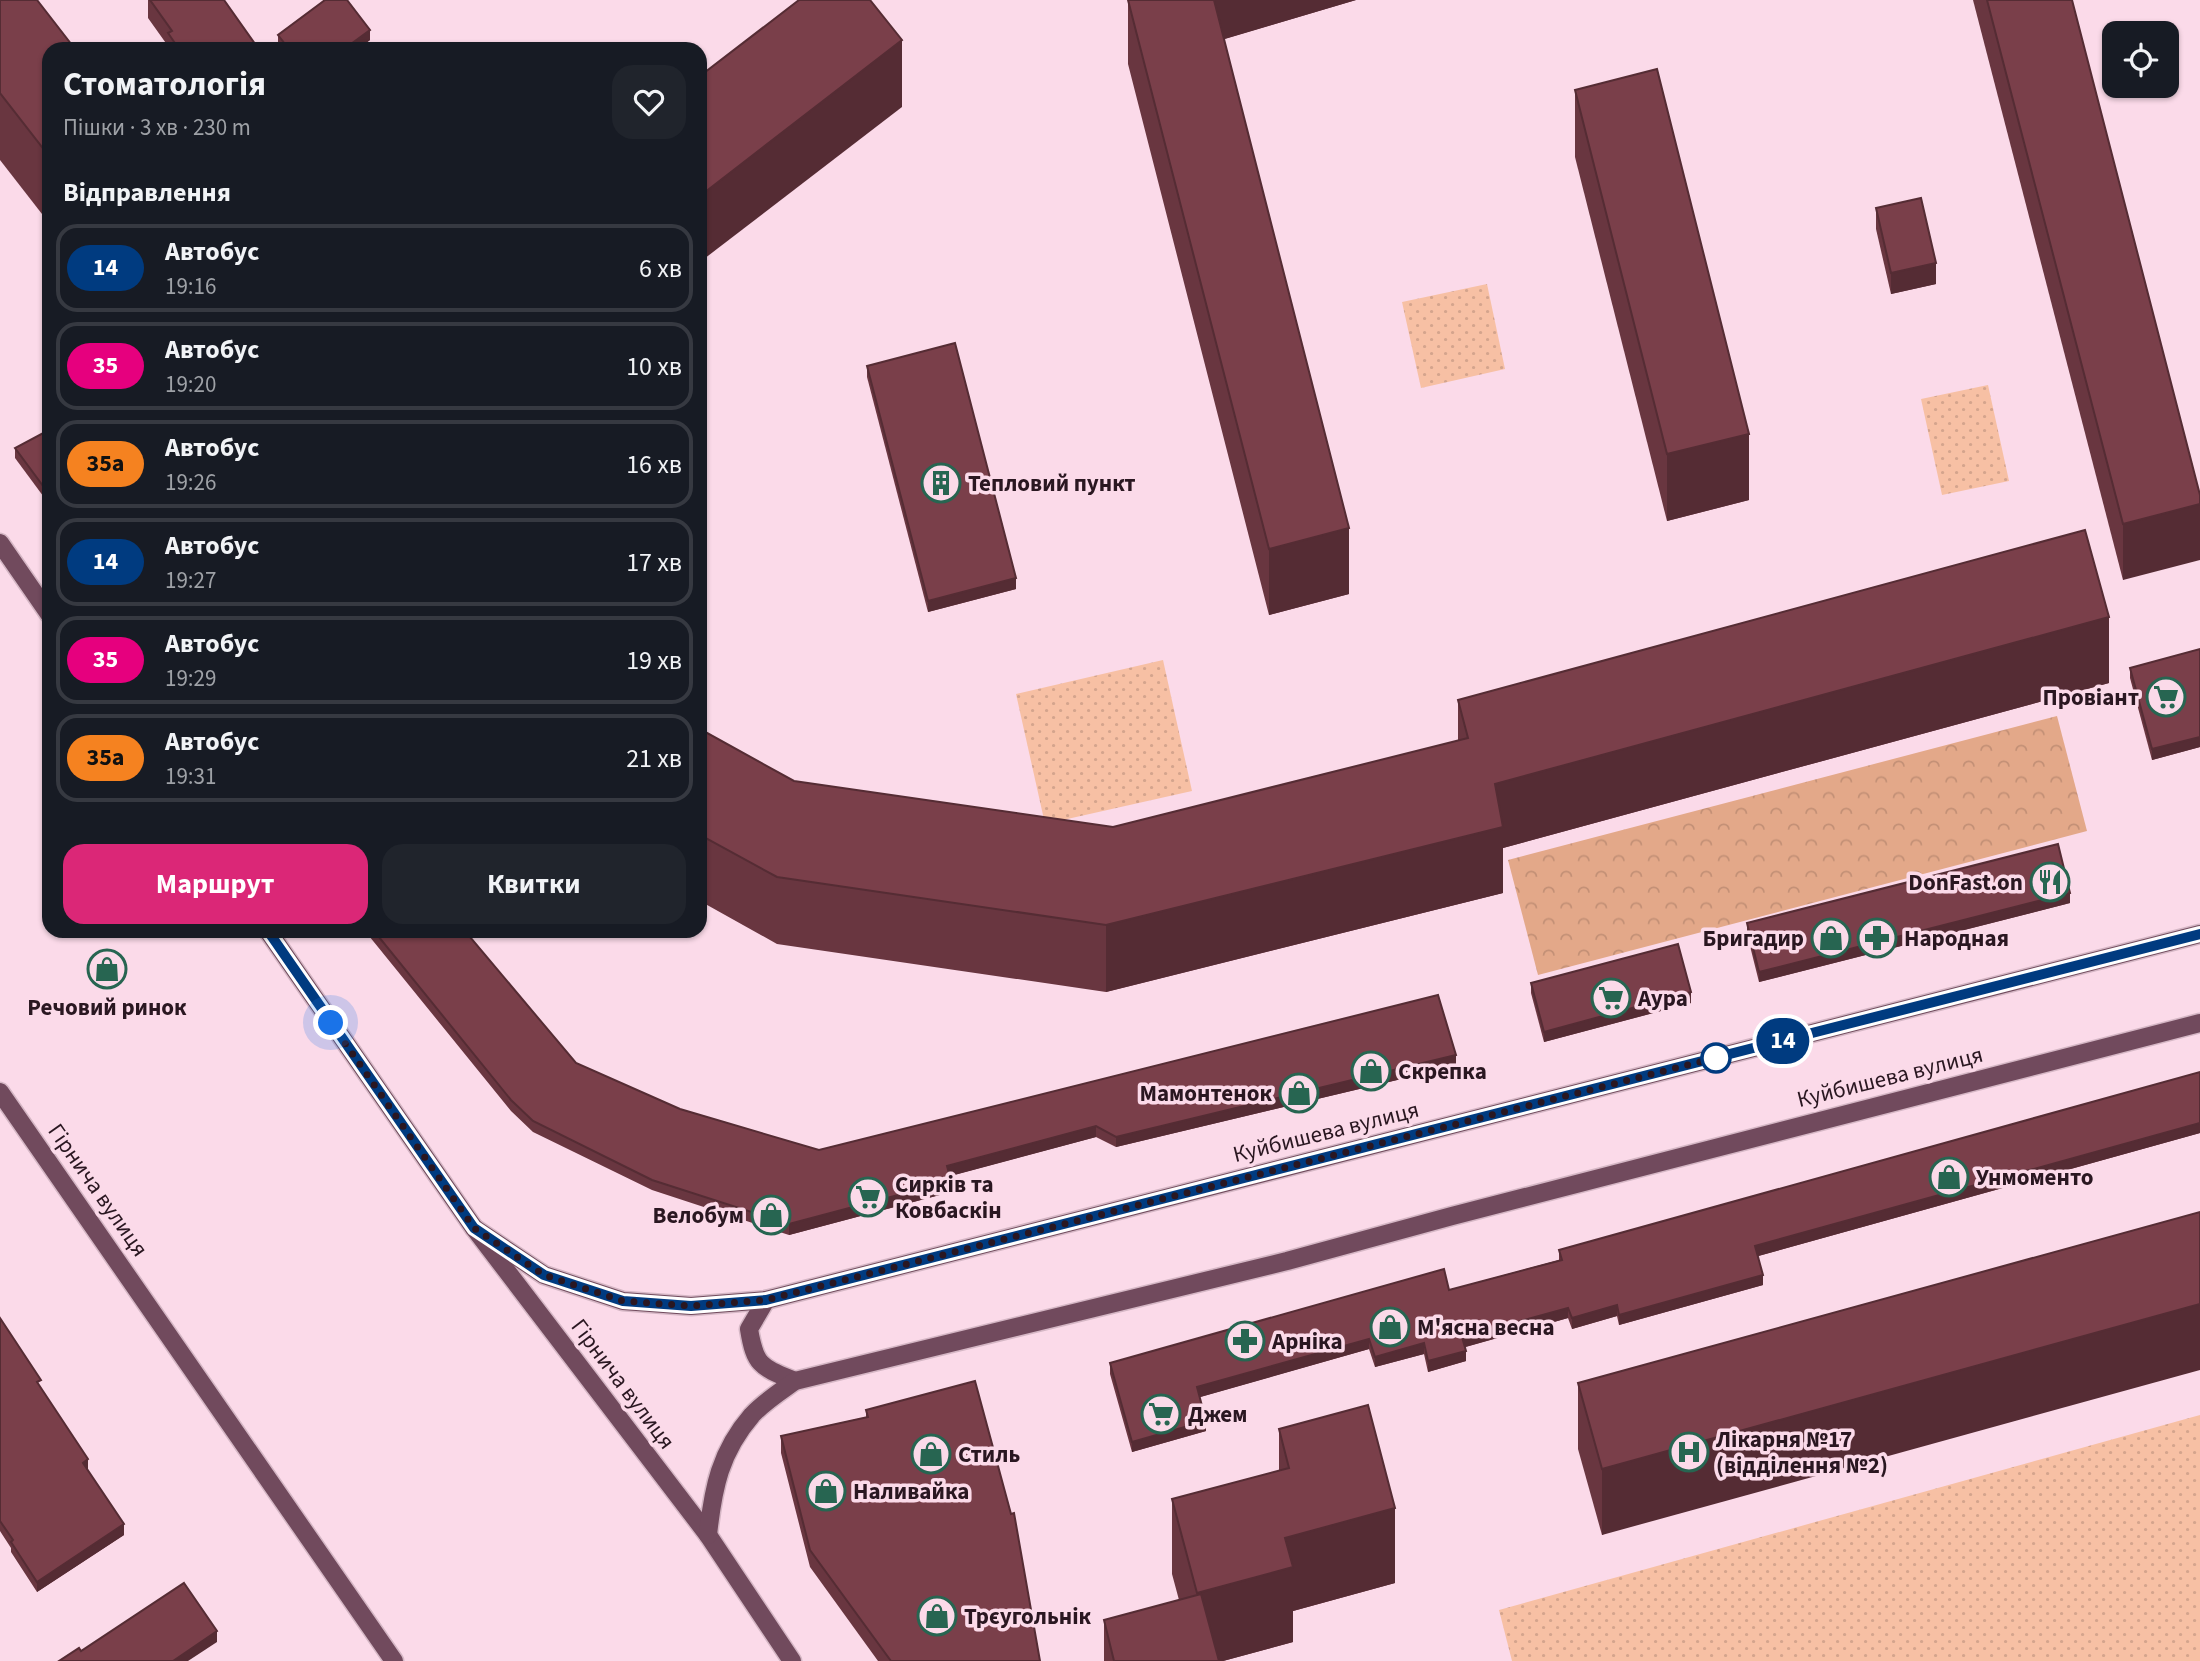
<!DOCTYPE html>
<html lang="uk">
<head>
<meta charset="utf-8">
<style>
	:root { --surface:#171b24; --page:#20242c; --text:#f1f3f6; --muted:#9ea1a6; --line:#363941; --accent:#db2777 }
	body { margin:0; font-family:"Source Sans 3",sans-serif; background:var(--page); color:var(--text); height:100vh; display:flex; flex-direction:column; font-size:26px; white-space:nowrap }
	* { box-sizing:border-box; margin:0 }
	p { font-size:23px; color:var(--muted) }
	.icon { flex:none; width:38px; height:38px; fill:none; stroke:currentColor; stroke-width:2; stroke-linecap:round; stroke-linejoin:round }
	.map { position:relative; flex:1; overflow:hidden }
	.details { position:absolute; left:42px; top:42px; width:665px; height:896px; display:flex; flex-direction:column; background:var(--surface); border-radius:21px; box-shadow:0 2px 5px #0004 }
	.details>* { flex:none }
	.badge { padding:0 14px; border-radius:23px; font-size:24px; line-height:46px }
	.fabs { position:absolute; left:2102px; top:21px; display:grid; gap:14px }
	.fabs a { display:grid; place-items:center; width:77px; height:77px; border-radius:14px; background:var(--surface); box-shadow:0 2px 5px #0004; font-size:35px }
	.you { position:absolute; width:35px; height:35px; margin:-18px; border:5px solid #fff; border-radius:50%; background:#1a73e8; box-shadow:0 0 0 10px #1a73e833 }
	.map>.badge { position:absolute; translate:-50% -50%; box-shadow:0 0 0 4px #fff }
	h2 { padding:0 21px; font-size:26px; line-height:63px }
	.round { display:grid; place-items:center; flex:none; width:74px; height:74px; border-radius:21px; background:var(--page) }
	.headline { display:flex; align-items:center; justify-content:space-between; height:119px; padding:0 21px }
	h1 { font-size:33px; font-weight:700; line-height:52px }
	.action { display:flex; gap:14px; margin-top:auto; padding:14px 21px }
	.action a { flex:1; height:80px; border-radius:21px; background:var(--accent); color:#fff; font-size:28px; font-weight:700; line-height:80px; text-align:center }
	.action a+a { background:var(--page); color:var(--text) }
	ul { padding:0; list-style:none }
	li { display:flex; align-items:center; gap:21px; height:88px; margin:0 14px 10px; padding:0 7px; border:4px solid var(--line); border-radius:21px }
	li div { flex:1 }
	li b { display:block; font-size:26px }
	li em { font-style:normal }
	li .badge { min-width:77px; font-weight:700; text-align:center }
	.map>svg:first-child { display:block }
	.forest { fill:url(#forest-crowns) }
	.park { fill:url(#park-dots) }
	.lines { fill:none; stroke-linecap:round; stroke-linejoin:round }
	.major-casing { stroke:#d5b7c5; stroke-width:21 }
	.major { stroke:#714a5d; stroke-width:18 }
	.wall { fill:#693640 }
	.shaded-wall { fill:#552c34 }
	.building { fill:#7a3f4a; stroke:#552c34; stroke-width:2 }
	.line-casing { stroke:#fff; stroke-width:16 }
	.line { stroke:#003b80; stroke-width:10 }
	.walk { stroke:#2a1721; stroke-width:7; stroke-dasharray:0 12.6 }
	.stop-dot { fill:#fff; stroke:#003b80; stroke-width:3.5 }
	.labels { text-anchor:middle; dominant-baseline:central; stroke-width:7; stroke-linejoin:round; paint-order:stroke }
	.poi-label { font-size:23px; font-weight:bold; fill:#2a1721; stroke:#fbdae9; text-anchor:start }
	.street-label { font-size:23px; fill:#2a1721; stroke:#fbdae9 }
</style>
</head>
<body>
<div class="map">
<svg width="2200" height="1661" viewBox="0 0 2200 1661">
	<defs>
		<pattern id="forest-crowns" width="20" height="18" patternUnits="userSpaceOnUse" patternTransform="scale(1.75)"><rect width="20" height="18" fill="#e3a889"/><path d="M2 6a3 3 0 1 1 6 0M12 15a3 3 0 1 1 6 0" fill="none" stroke="#c39076"/></pattern>
		<pattern id="park-dots" width="8" height="8" patternUnits="userSpaceOnUse" patternTransform="scale(1.75)"><rect width="8" height="8" fill="#f7c0a4"/><path d="M2 2h.1M6 6h.1" fill="none" stroke="#d4a48d" stroke-width="1.8" stroke-linecap="round"/></pattern>
	</defs>
	<rect width="100%" height="100%" fill="#fbdae9"/>
	<!-- forest -->
	<polygon class="forest" points="2057,716 2087,831 1538,975 1508,860"/>
	<!-- park -->
	<g class="park">
		<polygon points="1487,284 1505,369 1421,388 1402,302"/>
		<polygon points="1988,385 2009,481 1942,495 1921,399"/>
		<polygon points="1163,660 1192,791 1045,824 1016,694"/>
		<polygon points="2200,1415 2200,1661 1512,1661 1499,1610"/>
	</g>
	<g class="lines">
		<defs>
			<g id="major">
				<polyline points="0,543 49,614"/>
				<polyline points="268,931 474,1228 708,1535 792,1661"/>
				<polyline points="0,1092 394,1661"/>
				<polyline points="474,1228 544,1275 623,1301 691,1306 766,1300 2200,934"/>
				<path d="M766 1300 749 1329C755 1366 761 1367 795 1381"/>
				<path d="M708 1535C713 1488 720 1452 752 1415 764 1402 781 1391 795 1381L1287 1261 1452 1216 2200 1023"/>
			</g>
		</defs>
		<!-- major casing -->
		<use href="#major" class="major-casing"/>
		<!-- major -->
		<use href="#major" class="major"/>
	</g>
	<!-- wall -->
	<g class="wall">
		<polygon points="0,0 49,49 49,223 0,160"/>
		<polygon points="148,0 224,0 258,49 168,49 168,46 148,18"/>
		<polygon points="1128,0 1356,0 1224,39 1349,594 1269,615 1128,64"/>
		<polygon points="1973,0 2072,0 2200,495 2123,580"/>
		<polygon points="278,35 370,40 358,49 281,49 278,46"/>
		<polygon points="1575,90 1749,500 1667,521 1575,157"/>
		<polygon points="1876,208 1936,284 1891,294 1876,229"/>
		<polygon points="867,366 1016,589 928,612 867,377"/>
		<polygon points="49,430 49,504 15,458 15,448"/>
		<polygon points="2200,649 2200,747 2152,760 2130,678 2130,668"/>
		<polygon points="2109,683 1503,848 1503,893 1106,992 777,944 700,901 700,729 794,781 1113,827 1458,741 1458,700"/>
		<polygon points="2070,903 1759,982 1747,934 1747,923"/>
		<polygon points="365,931 465,931 576,1063 680,1109 819,1150 1456,1066 1116,1147 1096,1137 950,1176 951,1192 789,1235 652,1190 533,1132 511,1111"/>
		<polygon points="1531,983 1691,1003 1544,1042 1531,993"/>
		<polygon points="2200,1072 2200,1133 1758,1256 1763,1285 1619,1325 1617,1316 1572,1329 1568,1318 1465,1347 1466,1361 1428,1372 1424,1354 1375,1367 1369,1349 1200,1397 1206,1431 1132,1452 1110,1374 1110,1363 1449,1290 1559,1260 1559,1250"/>
		<polygon points="2200,1212 1602,1535 1578,1449 1578,1383"/>
		<polygon points="0,1318 88,1469 88,1470 124,1535 37,1592 11,1552 11,1548 0,1531"/>
		<polygon points="866,1410 1040,1661 878,1661 810,1567 781,1453 781,1436 866,1417"/>
		<polygon points="1279,1429 1395,1583 1293,1611 1293,1642 1223,1661 1104,1661 1104,1620 1179,1600 1172,1574 1172,1499 1279,1471"/>
	</g>
	<!-- shaded-wall -->
	<g class="shaded-wall">
		<polygon points="1208,0 1356,0 1208,44"/>
		<polygon points="370,30 370,40 358,49 344,49"/>
		<polygon points="902,40 902,107 700,262 700,196"/>
		<polygon points="1936,263 1936,284 1891,294 1891,273"/>
		<polygon points="1749,434 1749,500 1667,521 1667,454"/>
		<polygon points="2200,504 2200,560 2123,580 2123,524"/>
		<polygon points="1349,528 1349,594 1269,615 1269,549"/>
		<polygon points="1016,578 1016,589 928,612 928,601"/>
		<polygon points="2109,617 2109,683 1503,848 1503,893 1106,992 1106,925 1495,784"/>
		<polygon points="2200,737 2200,747 2152,760 2152,749"/>
		<polygon points="2070,893 2070,903 1759,982 1759,972"/>
		<polygon points="1691,992 1691,1003 1544,1042 1544,1032"/>
		<polygon points="1456,1055 1456,1066 1116,1147 1116,1137"/>
		<polygon points="2200,1123 2200,1133 1755,1257 1755,1246"/>
		<polygon points="1096,1126 1096,1137 947,1177 947,1166"/>
		<polygon points="951,1181 951,1192 789,1235 789,1224"/>
		<polygon points="1763,1275 1763,1285 1619,1325 1619,1315"/>
		<polygon points="2200,1304 2200,1370 1602,1535 1602,1469"/>
		<polygon points="1617,1305 1617,1316 1572,1329 1572,1318"/>
		<polygon points="1568,1308 1568,1318 1462,1348 1462,1337"/>
		<polygon points="1369,1339 1369,1349 1197,1398 1197,1387"/>
		<polygon points="1424,1343 1424,1354 1375,1367 1375,1357"/>
		<polygon points="1466,1351 1466,1361 1428,1372 1428,1361"/>
		<polygon points="1206,1421 1206,1431 1132,1452 1132,1442"/>
		<polygon points="88,1459 88,1469 83,1473 83,1463"/>
		<polygon points="1395,1508 1395,1583 1293,1611 1293,1642 1223,1661 1197,1661 1197,1593 1285,1538"/>
		<polygon points="124,1524 124,1535 37,1592 37,1582"/>
		<polygon points="217,1631 217,1642 188,1661 173,1661"/>
	</g>
	<!-- building -->
	<g class="building">
		<polygon points="0,0 37,0 75,49 49,49 49,156 0,93"/>
		<polygon points="150,0 224,0 258,48 256,49 179,49 168,33 172,31"/>
		<polygon points="325,0 347,0 370,30 344,49 289,49 278,35"/>
		<polygon points="799,0 870,0 902,40 700,196 700,76"/>
		<polygon points="1128,0 1214,0 1349,528 1269,549"/>
		<polygon points="1987,0 2072,0 2200,495 2200,504 2123,524"/>
		<polygon points="1657,69 1749,434 1667,454 1575,90"/>
		<polygon points="1921,198 1936,263 1891,273 1876,208"/>
		<polygon points="955,343 1016,578 928,601 867,366"/>
		<polygon points="49,430 49,494 15,448"/>
		<polygon points="2085,530 2109,617 1495,784 1503,827 1106,925 777,877 700,835 700,729 794,781 1113,827 1468,738 1458,700"/>
		<polygon points="2200,649 2200,737 2152,749 2130,668"/>
		<polygon points="2058,844 2070,893 1759,972 1747,923"/>
		<polygon points="374,931 465,931 576,1063 680,1109 819,1150 1438,995 1456,1055 1116,1137 1096,1126 947,1166 951,1181 789,1224 652,1180 533,1121 511,1100"/>
		<polygon points="1678,944 1691,992 1544,1032 1531,983"/>
		<polygon points="2200,1072 2200,1123 1755,1246 1763,1275 1619,1315 1617,1305 1572,1318 1568,1308 1462,1337 1466,1351 1428,1361 1424,1343 1375,1357 1369,1339 1197,1387 1206,1421 1132,1442 1110,1363 1444,1269 1449,1290 1562,1260 1559,1250"/>
		<polygon points="2200,1212 2200,1304 1602,1469 1578,1383"/>
		<polygon points="0,1318 41,1380 37,1382 88,1459 83,1463 124,1524 37,1582 11,1542 13,1540 0,1521"/>
		<polygon points="975,1381 1011,1514 1014,1513 1040,1661 891,1661 810,1550 781,1436 868,1417 866,1410"/>
		<polygon points="1368,1405 1395,1508 1285,1538 1293,1567 1197,1593 1172,1499 1289,1468 1279,1429"/>
		<polygon points="184,1583 217,1631 173,1661 59,1661 79,1648 81,1651"/>
		<polygon points="1201,1594 1219,1661 1114,1661 1104,1620"/>
	</g>
	<g class="lines">
		<defs>
			<polyline id="line" points="268,931 474,1228 544,1275 623,1301 691,1306 766,1300 2200,934"/>
		</defs>
		<!-- line casing -->
		<use href="#line" class="line-casing"/>
		<!-- line -->
		<use href="#line" class="line"/>
		<!-- walk -->
		<polyline class="walk" points="331,1023 474,1228 544,1275 623,1301 691,1306 766,1300 1719,1057 1716,1058"/>
	</g>
	<!-- icons -->
	<defs>
		<symbol id="building-ring" viewBox="-11 -11 22 22"><circle r="9.5" fill="#fbdae9" stroke="#276551" stroke-width="1.5"/><path d="M-4-6H4V6H1V3H-1V6H-4ZM-2.5-4.3h1.7v1.8h-1.7ZM.8-4.3h1.7v1.8H.8ZM-2.5-1h1.7V.8h-1.7ZM.8-1h1.7V.8H.8Z" fill="#276551"/></symbol>
		<symbol id="supermarket-ring" viewBox="-11 -11 22 22"><circle r="9.5" fill="#fbdae9" stroke="#276551" stroke-width="1.5"/><path d="M-6-5.5h2.5l.6 2H6L4.5 2H-2.5L-4.4-4H-6ZM-1.5 3.2a1.3 1.3 0 1 0 .1 0ZM3 3.2a1.3 1.3 0 1 0 .1 0Z" fill="#276551"/></symbol>
		<symbol id="restaurant-ring" viewBox="-11 -11 22 22"><circle r="9.5" fill="#fbdae9" stroke="#276551" stroke-width="1.5"/><path d="M-5-6h1v4h1v-4h1v4h1v-4h1v5L-1.5 .5V6h-2V.5L-5-1ZM5-6V6H3V1.5H1.5Q1.5-4 5-6Z" fill="#276551"/></symbol>
		<symbol id="shop-ring" viewBox="-11 -11 22 22"><circle r="9.5" fill="#fbdae9" stroke="#276551" stroke-width="1.5"/><path d="M-5-2.5h2.3a2.7 3.5 0 0 1 5.4 0H5L5.5 6h-11ZM-1.5-2.5h3a1.5 2.3 0 0 0-3 0Z" fill="#276551"/></symbol>
		<symbol id="pharmacy-ring" viewBox="-11 -11 22 22"><circle r="9.5" fill="#fbdae9" stroke="#276551" stroke-width="1.5"/><path d="M-2-6h4v4h4v4h-4v4h-4v-4h-4v-4h4Z" fill="#276551"/></symbol>
		<symbol id="hospital-ring" viewBox="-11 -11 22 22"><circle r="9.5" fill="#fbdae9" stroke="#276551" stroke-width="1.5"/><path d="M-5-5h3v3.5h4V-5h3V5h-3V1.5h-4V5h-3Z" fill="#276551"/></symbol>
	</defs>
	<g fill-rule="evenodd">
		<use href="#building-ring" x="919" y="461" width="44" height="44"/>
		<use href="#supermarket-ring" x="2144" y="675" width="44" height="44"/>
		<use href="#restaurant-ring" x="2028" y="860" width="44" height="44"/>
		<use href="#shop-ring" x="1809" y="916" width="44" height="44"/>
		<use href="#pharmacy-ring" x="1855" y="916" width="44" height="44"/>
		<use href="#shop-ring" x="85" y="947" width="44" height="44"/>
		<use href="#supermarket-ring" x="1589" y="976" width="44" height="44"/>
		<use href="#shop-ring" x="1349" y="1049" width="44" height="44"/>
		<use href="#shop-ring" x="1277" y="1071" width="44" height="44"/>
		<use href="#shop-ring" x="1927" y="1155" width="44" height="44"/>
		<use href="#supermarket-ring" x="846" y="1175" width="44" height="44"/>
		<use href="#shop-ring" x="749" y="1193" width="44" height="44"/>
		<use href="#shop-ring" x="1368" y="1305" width="44" height="44"/>
		<use href="#pharmacy-ring" x="1223" y="1319" width="44" height="44"/>
		<use href="#supermarket-ring" x="1139" y="1392" width="44" height="44"/>
		<use href="#hospital-ring" x="1667" y="1430" width="44" height="44"/>
		<use href="#shop-ring" x="909" y="1432" width="44" height="44"/>
		<use href="#shop-ring" x="804" y="1469" width="44" height="44"/>
		<use href="#shop-ring" x="915" y="1594" width="44" height="44"/>
	</g>
	<!-- markers -->
	<circle class="stop-dot" cx="1716" cy="1058" r="14"/>
	<g class="labels">
		<!-- poi labels -->
		<g class="poi-label">
			<text x="968" y="483">Тепловий пункт</text>
			<text x="2139" y="697" text-anchor="end">Провіант</text>
			<text x="2023" y="882" text-anchor="end">DonFast.on</text>
			<text x="1804" y="938" text-anchor="end">Бригадир</text>
			<text x="1904" y="938">Народная</text>
			<text x="1638" y="998">Аура</text>
			<text x="107" y="1007" text-anchor="middle">Речовий ринок</text>
			<text x="1398" y="1071">Скрепка</text>
			<text x="1272" y="1093" text-anchor="end">Мамонтенок</text>
			<text x="1976" y="1177">Унмоменто</text>
			<text x="895" y="1184">Сирків та<tspan x="895" dy="26">Ковбаскін</tspan></text>
			<text x="744" y="1215" text-anchor="end">Велобум</text>
			<text x="1417" y="1327">М'ясна весна</text>
			<text x="1272" y="1341">Арніка</text>
			<text x="1188" y="1414">Джем</text>
			<text x="1716" y="1439">Лікарня №17<tspan x="1716" dy="26">(відділення №2)</tspan></text>
			<text x="958" y="1454">Стиль</text>
			<text x="853" y="1491">Наливайка</text>
			<text x="964" y="1616">Трєугольнік</text>
		</g>
		<!-- street labels -->
		<g class="street-label">
			<text transform="translate(1890 1077) rotate(-14)">Куйбишева вулиця</text>
			<text transform="translate(1326 1132) rotate(-14)">Куйбишева вулиця</text>
			<text transform="translate(98 1190) rotate(55)">Гірнича вулиця</text>
			<text transform="translate(623 1384) rotate(53)">Гірнича вулиця</text>
		</g>
	</g>
</svg>
<div class="fabs">
<a><svg class="icon" aria-label="locate" viewBox="0 0 24 24"><circle cx="12" cy="12" r="6"/><path d="M12 2v4M12 18v4M2 12h4M18 12h4"/></svg></a>
</div>
<div class="you" style="left:331px;top:1023px"></div>
<b class="badge" style="left:1783px;top:1041px;background:#003b80;color:#fff">14</b>
<section class="details">
<div class="headline"><div><h1>Стоматологія</h1><p>Пішки · 3 хв · 230 m</p></div><a class="round"><svg class="icon" aria-label="heart" viewBox="0 0 24 24"><path d="M12 20l-8-8c-3-5 5-10 8-4 3-6 11-1 8 4z"/></svg></a></div>
<h2>Відправлення</h2>
<ul>
<li><span class="badge" style="background:#003b80;color:#fff">14</span><div><b>Автобус</b><p>19:16</p></div><em>6 хв</em></li>
<li><span class="badge" style="background:#e6007e;color:#fff">35</span><div><b>Автобус</b><p>19:20</p></div><em>10 хв</em></li>
<li><span class="badge" style="background:#f58220;color:#111">35а</span><div><b>Автобус</b><p>19:26</p></div><em>16 хв</em></li>
<li><span class="badge" style="background:#003b80;color:#fff">14</span><div><b>Автобус</b><p>19:27</p></div><em>17 хв</em></li>
<li><span class="badge" style="background:#e6007e;color:#fff">35</span><div><b>Автобус</b><p>19:29</p></div><em>19 хв</em></li>
<li><span class="badge" style="background:#f58220;color:#111">35а</span><div><b>Автобус</b><p>19:31</p></div><em>21 хв</em></li>
</ul>
<div class="action"><a>Маршрут</a><a>Квитки</a></div>
</section>
</div>
</body>
</html>
